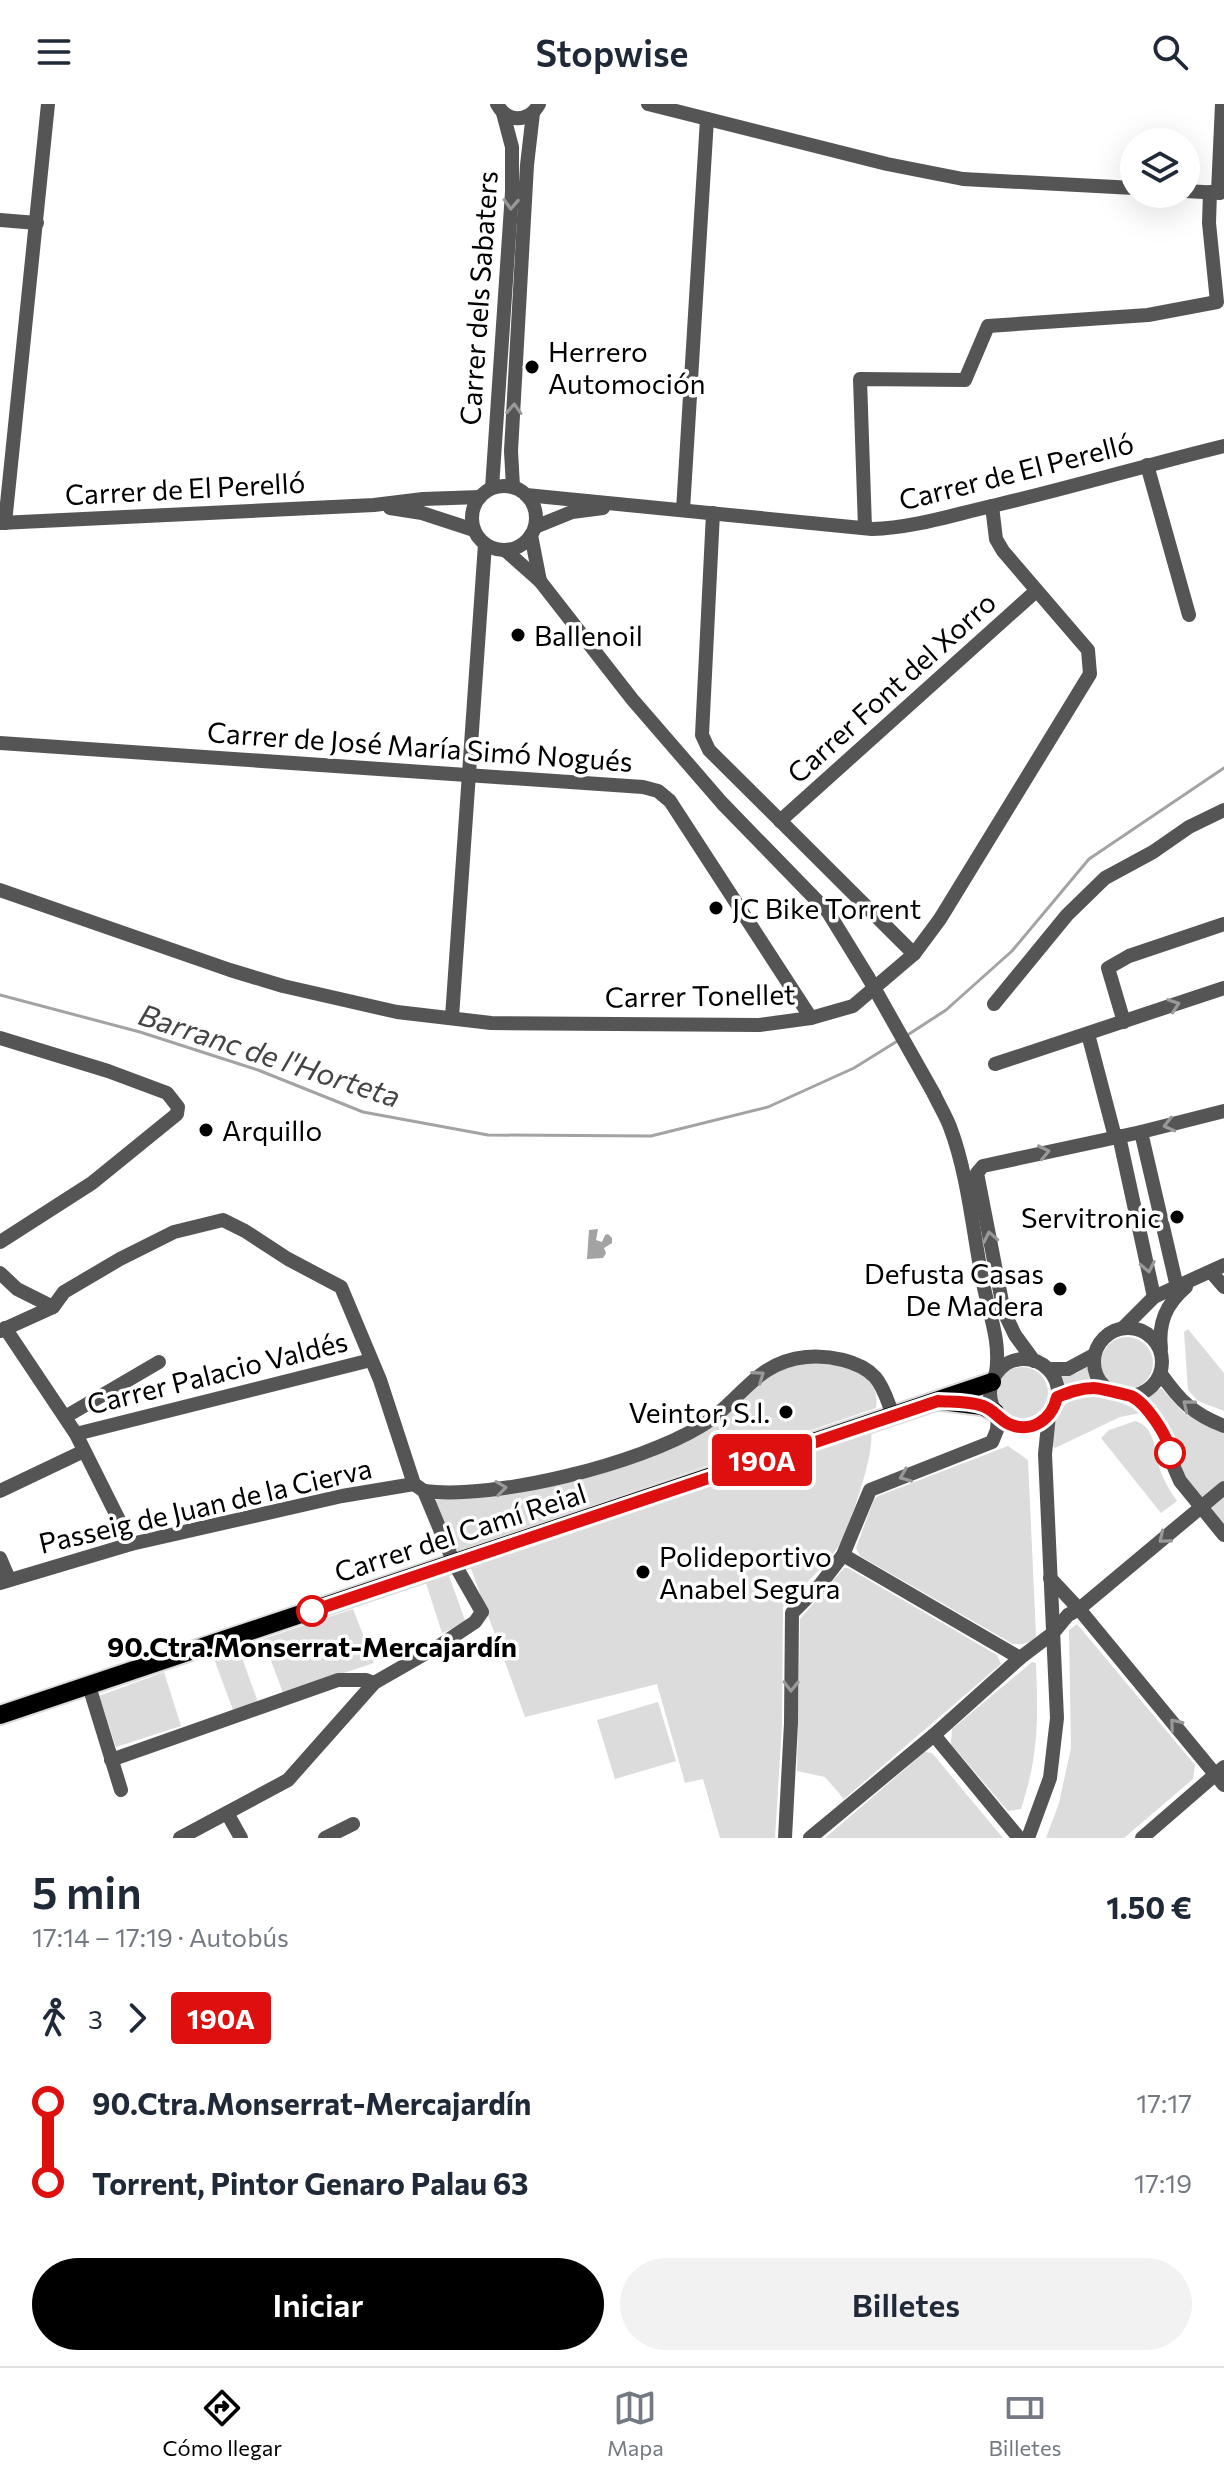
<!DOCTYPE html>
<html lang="es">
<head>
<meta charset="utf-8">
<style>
	:root { --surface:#fff; --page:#f2f2f3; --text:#1f2937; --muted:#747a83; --line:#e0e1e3; --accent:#000 }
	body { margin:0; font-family:Commissioner,sans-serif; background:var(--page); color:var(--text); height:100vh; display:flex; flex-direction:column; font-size:30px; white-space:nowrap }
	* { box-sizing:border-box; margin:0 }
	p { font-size:26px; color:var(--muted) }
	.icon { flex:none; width:44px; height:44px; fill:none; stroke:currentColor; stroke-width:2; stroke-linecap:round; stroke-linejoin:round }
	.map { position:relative; height:1734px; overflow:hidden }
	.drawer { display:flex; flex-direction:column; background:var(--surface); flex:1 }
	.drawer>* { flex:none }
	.badge { padding:0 16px; border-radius:6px; font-size:28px; line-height:52px }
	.tools { position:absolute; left:1120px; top:24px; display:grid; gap:16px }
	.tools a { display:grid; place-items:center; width:80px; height:80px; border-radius:50%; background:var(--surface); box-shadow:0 8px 32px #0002; font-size:40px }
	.map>.badge { position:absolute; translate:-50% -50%; box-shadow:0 0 0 4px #fff }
	.legs { display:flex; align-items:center; gap:12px; height:88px; padding:0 32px; font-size:26px }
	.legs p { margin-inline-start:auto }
	.summary { display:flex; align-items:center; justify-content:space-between; height:136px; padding:0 32px }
	h1 { font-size:44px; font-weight:600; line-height:60px }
	.primary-button { display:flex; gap:16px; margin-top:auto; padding:16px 32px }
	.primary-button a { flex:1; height:92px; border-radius:48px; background:var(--accent); color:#fff; font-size:32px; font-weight:600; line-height:92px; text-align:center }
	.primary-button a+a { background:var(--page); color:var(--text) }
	ul { padding:0 32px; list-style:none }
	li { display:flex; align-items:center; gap:28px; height:80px; font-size:30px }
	li i { display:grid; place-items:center; width:12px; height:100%; margin:0 10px; background:currentColor }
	li i::after { content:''; width:20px; height:20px; margin:-10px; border:6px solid; border-radius:50%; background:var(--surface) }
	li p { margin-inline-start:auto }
	li:first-child i { background:linear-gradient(#0000 50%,currentColor 0) }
	li:last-child i { background:linear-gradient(currentColor 50%,#0000 0) }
	header { display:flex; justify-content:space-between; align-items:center; height:104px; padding:0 32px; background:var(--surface); font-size:36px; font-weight:600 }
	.dock { display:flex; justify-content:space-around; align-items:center; height:112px; border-top:2px solid var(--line); background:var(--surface); font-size:22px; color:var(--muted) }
	.dock a { display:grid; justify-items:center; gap:4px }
	.dock .selected { color:var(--accent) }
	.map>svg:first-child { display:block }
	.green { fill:#dcdcdc }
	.water { fill:#a3a3a3 }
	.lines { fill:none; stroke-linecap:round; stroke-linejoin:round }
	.stream { stroke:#a3a3a3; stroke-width:3 }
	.major-casing { stroke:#dbdbdb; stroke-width:22 }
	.minor { stroke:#555; stroke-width:14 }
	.major { stroke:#000; stroke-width:18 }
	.minor-bridge { stroke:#555; stroke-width:14 }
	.oneway { stroke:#999 }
	.line-1-casing { stroke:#fff; stroke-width:18 }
	.line-1 { stroke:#dd0f0f; stroke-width:12 }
	.poi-dot { fill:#000; stroke:#fff; stroke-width:3 }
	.stop-1-dot { fill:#fff; stroke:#dd0f0f; stroke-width:4 }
	.labels { text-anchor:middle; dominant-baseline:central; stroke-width:7; stroke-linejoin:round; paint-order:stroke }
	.street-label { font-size:28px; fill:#000; stroke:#fff }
	.poi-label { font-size:28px; fill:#000; stroke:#fff; text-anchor:start }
	.stop-label { font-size:28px; font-weight:bold; fill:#000; stroke:#fff }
	.water-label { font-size:30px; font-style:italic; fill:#444; stroke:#fff }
</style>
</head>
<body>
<header><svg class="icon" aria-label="menu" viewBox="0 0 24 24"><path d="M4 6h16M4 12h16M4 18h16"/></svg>Stopwise<svg class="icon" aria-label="search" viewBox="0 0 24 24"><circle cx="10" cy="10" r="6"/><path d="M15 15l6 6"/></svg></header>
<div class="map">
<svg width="1224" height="1734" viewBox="0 0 1224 1734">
	<rect width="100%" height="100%" fill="#fff"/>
	<!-- green -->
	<g class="green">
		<polygon points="1188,1225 1224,1269 1224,1307 1198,1297 1188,1286 1184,1228"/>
		<circle cx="1127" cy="1259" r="26"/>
		<path d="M793 1259C824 1258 883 1259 876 1304L451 1449 434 1396 496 1389 651 1349 764 1273Z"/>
		<polygon points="1088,1261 1091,1278 1062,1287 1058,1271 1077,1269"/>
		<circle cx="1022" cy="1289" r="26"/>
		<polygon points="1161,1284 1185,1310 1224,1328 1224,1422 1188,1379 1144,1296"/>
		<path d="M1083 1291C1101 1291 1126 1298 1141 1309L1120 1313 1055 1344 1052 1342C1055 1315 1054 1302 1083 1291Z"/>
		<path d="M1135 1317C1157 1323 1154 1350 1161 1368 1165 1379 1170 1387 1177 1397L1161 1409 1101 1334 1109 1326Z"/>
		<path d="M871 1329C875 1349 849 1425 838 1443 824 1463 800 1485 783 1503L782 1621 775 1734H720L703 1675 685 1679 657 1580 525 1613 470 1462Z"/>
		<path d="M1008 1342 1028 1356 1036 1532C1030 1540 1022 1541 1013 1540L860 1452 856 1444 874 1395 878 1392Z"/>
		<polygon points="844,1464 848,1464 997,1551 1001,1560 844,1695 825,1673 797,1667 800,1515"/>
		<polygon points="449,1472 466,1519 442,1529 426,1479"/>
		<polygon points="353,1505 374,1559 283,1589 263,1535"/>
		<polygon points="1077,1520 1195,1661 1193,1675 1124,1734 1046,1734 1059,1699 1071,1644 1069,1526"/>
		<polygon points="238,1543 258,1598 233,1606 213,1552"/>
		<path d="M1032 1558 1036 1559C1038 1617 1039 1649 1021 1705L1008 1707 951 1640 952 1625Z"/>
		<polygon points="164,1568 181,1622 116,1643 99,1592"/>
		<polygon points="658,1598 676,1657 615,1675 597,1616"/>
		<polygon points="925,1648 932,1649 1003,1734 825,1734"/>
	</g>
	<!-- water -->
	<polygon class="water" points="598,1125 596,1136 602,1138 605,1131 608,1130 612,1134 612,1139 604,1144 606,1149 603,1154 587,1155 589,1126"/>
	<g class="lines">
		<!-- stream -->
		<g class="stream">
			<polyline points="0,891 140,928 258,966 363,1008 488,1031 651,1032 768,1003 854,964 899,936"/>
			<polyline points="906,932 946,906 1012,847 1089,755 1224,664"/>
		</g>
		<defs>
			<g id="major">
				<polyline points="941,1297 982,1302 995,1308"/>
				<polyline points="0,1611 992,1278"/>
			</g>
		</defs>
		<!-- major casing -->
		<use href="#major" class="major-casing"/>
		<!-- minor -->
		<g class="minor">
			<path d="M497 0C507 19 529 19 539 0"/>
			<polyline points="648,0 887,60 963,75 1134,84"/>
			<polyline points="1186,87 1220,89"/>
			<polyline points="1218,88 1222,0"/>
			<polyline points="0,116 37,119"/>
			<polyline points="1147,361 1189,511"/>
			<circle cx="504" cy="414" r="32"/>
			<polyline points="513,383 511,347 527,61 533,9"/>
			<polyline points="492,384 512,88 512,43 503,9"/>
			<path d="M526 391 872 425C913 424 952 411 992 402 1070 384 1146 361 1224 342"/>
			<polyline points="390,404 422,409 474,426"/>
			<polyline points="683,406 707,15"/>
			<polyline points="713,409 702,631 709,646 914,850"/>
			<polyline points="0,419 374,401 423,395 480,393"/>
			<polyline points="5,419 48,0"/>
			<polyline points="535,423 572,408 603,404"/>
			<polyline points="865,424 860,275 965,276 988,222 1148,211 1217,198 1209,119 1210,88"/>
			<polyline points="531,431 540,477"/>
			<polyline points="505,446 540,477 632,595 722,699 828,808 868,873"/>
			<polyline points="0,639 643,683 658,687 670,697 811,914"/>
			<polyline points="780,717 1036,487"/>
			<polyline points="0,786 230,866 283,882 397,908 491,919 759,921 811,914 853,902 914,850 940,815 1090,570 1088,546 1003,447 996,435 992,402"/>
			<polyline points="994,900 1067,811 1105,774 1153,748 1189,723 1224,706"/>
			<polyline points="452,913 485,440"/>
			<polyline points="1124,918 1108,864 1129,852 1224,820"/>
			<polyline points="1088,930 1115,1033"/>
			<polyline points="0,934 108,967 167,989 178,1003 177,1010 92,1079 0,1138"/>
			<polyline points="995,960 1224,884"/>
			<path d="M934 990C939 1001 946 1012 950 1023 968 1070 973 1129 983 1179 989 1210 1001 1237 996 1269"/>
			<polyline points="1141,1028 1177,1183"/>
			<polyline points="1119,1032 1154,1193"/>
			<polyline points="1211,1168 1224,1183"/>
			<polyline points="0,1169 17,1185 53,1203"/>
			<circle cx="1128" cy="1258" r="34"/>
			<polyline points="5,1224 76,1330 131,1440"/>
			<polyline points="1123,1224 1154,1193 1224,1161"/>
			<polyline points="0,1227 53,1203 64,1188 120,1155 174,1128 223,1116 245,1127 288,1155 341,1183 380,1276 414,1380 424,1387 454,1459 482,1508 475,1518 442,1540 374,1579 288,1676 180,1734"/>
			<path d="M1161 1245C1158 1219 1166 1200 1186 1183"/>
			<circle cx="1024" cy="1289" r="34"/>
			<polyline points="1034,1257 1015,1231 1004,1208 977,1069 983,1062 1141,1028 1224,1007"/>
			<polyline points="1048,1265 1068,1265 1094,1251"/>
			<path d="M1161 1270C1180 1297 1193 1310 1224 1322"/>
			<polyline points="1131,1292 1157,1317 1170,1341 1173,1361 1180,1377 1224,1431"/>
			<polyline points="1057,1293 1076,1285 1107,1286"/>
			<polyline points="65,1313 159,1258"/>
			<polyline points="76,1330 371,1256"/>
			<polyline points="0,1387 84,1347"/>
			<path d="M424 1387C495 1396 639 1360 701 1322 740 1299 754 1258 806 1253 828 1251 859 1256 875 1273 884 1283 888 1299 893 1311"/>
			<polyline points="843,1451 1020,1554"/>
			<polyline points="0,1454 9,1475"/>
			<polyline points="1050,1474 1079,1505 1224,1681"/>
			<polyline points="0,1479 131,1440 342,1392 414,1380"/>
			<polyline points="89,1582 121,1686"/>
			<polyline points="934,1631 1019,1734"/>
			<polyline points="111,1656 338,1576 366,1576 374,1579"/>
			<polyline points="227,1709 241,1734"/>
			<polyline points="325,1734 353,1720"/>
			<polyline points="785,1734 791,1619 792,1509 820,1481 843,1451 870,1386 992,1338 997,1326 998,1312"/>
			<polyline points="810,1734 934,1631 1020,1554 1053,1529 1068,1511 1079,1505 1224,1384"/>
			<polyline points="1028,1734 1050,1674 1057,1614 1045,1350 1049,1311"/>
			<polyline points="1142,1734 1224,1663"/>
		</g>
		<!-- major -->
		<use href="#major" class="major"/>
		<!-- minor-bridge -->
		<polyline class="minor-bridge" points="868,873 934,990"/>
	</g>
	<!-- one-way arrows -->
	<defs><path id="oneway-chevron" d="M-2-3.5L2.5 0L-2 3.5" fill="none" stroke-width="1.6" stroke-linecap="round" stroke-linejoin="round" transform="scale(2)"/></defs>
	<g class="oneway">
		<use href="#oneway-chevron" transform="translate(511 100) rotate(93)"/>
		<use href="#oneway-chevron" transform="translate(514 305) rotate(-87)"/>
		<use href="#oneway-chevron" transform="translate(1174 901) rotate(-19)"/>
		<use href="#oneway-chevron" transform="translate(1169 1021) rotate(166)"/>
		<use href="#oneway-chevron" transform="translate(1044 1048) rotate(-12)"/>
		<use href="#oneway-chevron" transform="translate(990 1133) rotate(-101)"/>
		<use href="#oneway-chevron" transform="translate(1148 1163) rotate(78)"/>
		<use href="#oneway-chevron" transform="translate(759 1272) rotate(-35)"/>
		<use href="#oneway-chevron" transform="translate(1188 1301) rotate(-141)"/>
		<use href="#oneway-chevron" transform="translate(905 1372) rotate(158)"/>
		<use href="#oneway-chevron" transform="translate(501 1384) rotate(-8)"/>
		<use href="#oneway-chevron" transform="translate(1164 1434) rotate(140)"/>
		<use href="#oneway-chevron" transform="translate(791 1582) rotate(91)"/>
		<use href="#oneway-chevron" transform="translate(1175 1620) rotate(-130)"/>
	</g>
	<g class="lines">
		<defs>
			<path id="line-1" d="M312 1507 938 1297C952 1298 969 1297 983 1302 994 1306 999 1315 1009 1320 1032 1330 1052 1315 1057 1293 1070 1288 1081 1284 1094 1284 1099 1284 1127 1291 1131 1292 1146 1299 1169 1333 1170 1349"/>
		</defs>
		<!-- line-1 casing -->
		<use href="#line-1" class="line-1-casing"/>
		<!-- line-1 -->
		<use href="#line-1" class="line-1"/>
	</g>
	<!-- markers -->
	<g class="poi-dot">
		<circle cx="532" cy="263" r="8"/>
		<circle cx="518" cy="531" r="8"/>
		<circle cx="716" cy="804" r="8"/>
		<circle cx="206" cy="1026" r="8"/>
		<circle cx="1177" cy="1113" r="8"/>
		<circle cx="1060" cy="1185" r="8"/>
		<circle cx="786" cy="1308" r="8"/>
		<circle cx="643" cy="1468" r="8"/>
	</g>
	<g class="stop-1-dot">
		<circle cx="1170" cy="1349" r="14"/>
		<circle cx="312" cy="1507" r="14"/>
	</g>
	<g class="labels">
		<!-- street labels -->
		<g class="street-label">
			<text transform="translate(478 194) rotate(-86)">Carrer dels Sabaters</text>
			<text transform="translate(1016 367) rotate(-14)">Carrer de El Perelló</text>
			<text transform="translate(185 384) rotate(-3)">Carrer de El Perelló</text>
			<text transform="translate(891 583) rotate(-42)">Carrer Font del Xorro</text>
			<text transform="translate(420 642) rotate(4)">Carrer de José María Simó Nogués</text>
			<text transform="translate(700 891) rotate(-1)">Carrer Tonellet</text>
			<text transform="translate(217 1268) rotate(-14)">Carrer Palacio Valdés</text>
			<text transform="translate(205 1401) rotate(-13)">Passeig de Juan de la Cierva</text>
			<text transform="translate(460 1428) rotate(-18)">Carrer del Camí Reial</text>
		</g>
		<!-- poi labels -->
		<g class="poi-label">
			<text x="548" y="247">Herrero<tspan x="548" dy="32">Automoción</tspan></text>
			<text x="534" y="531">Ballenoil</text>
			<text x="732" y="804">JC Bike Torrent</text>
			<text x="222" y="1026">Arquillo</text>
			<text x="1161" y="1113" text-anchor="end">Servitronic</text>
			<text x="1044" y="1169" text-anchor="end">Defusta Casas<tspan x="1044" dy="32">De Madera</tspan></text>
			<text x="770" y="1308" text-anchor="end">Veintor, S.l.</text>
			<text x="659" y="1452">Polideportivo<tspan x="659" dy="32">Anabel Segura</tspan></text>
		</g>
		<!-- stop labels -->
		<g class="stop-label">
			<text x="312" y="1542">90.Ctra.Monserrat-Mercajardín</text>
		</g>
		<!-- water labels -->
		<g class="water-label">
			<text transform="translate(270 950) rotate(18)">Barranc de l'Horteta</text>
		</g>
	</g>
</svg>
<div class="tools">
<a><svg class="icon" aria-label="layers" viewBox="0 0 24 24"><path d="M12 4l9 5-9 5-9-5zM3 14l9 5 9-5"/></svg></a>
</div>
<b class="badge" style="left:762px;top:1356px;background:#dd0f0f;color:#fff">190A</b>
</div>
<section class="drawer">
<div class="summary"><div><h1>5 min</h1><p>17:14 – 17:19 · Autobús</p></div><b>1.50 €</b></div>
<div class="legs"><svg class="icon" aria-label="walk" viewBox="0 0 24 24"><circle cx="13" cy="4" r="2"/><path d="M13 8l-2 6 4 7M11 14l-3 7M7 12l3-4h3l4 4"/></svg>3<svg class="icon" aria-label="forward" viewBox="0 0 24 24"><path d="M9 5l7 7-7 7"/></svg><b class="badge" style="background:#dd0f0f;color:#fff">190A</b></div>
<ul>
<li><i style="color:#dd0f0f"></i><b>90.Ctra.Monserrat-Mercajardín</b><p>17:17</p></li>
<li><i style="color:#dd0f0f"></i><b>Torrent, Pintor Genaro Palau 63</b><p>17:19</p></li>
</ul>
<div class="primary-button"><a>Iniciar</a><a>Billetes</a></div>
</section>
<nav class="dock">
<a class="selected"><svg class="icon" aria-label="directions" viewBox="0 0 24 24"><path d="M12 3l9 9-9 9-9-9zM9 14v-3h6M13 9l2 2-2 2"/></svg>Cómo llegar</a>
<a><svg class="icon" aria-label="map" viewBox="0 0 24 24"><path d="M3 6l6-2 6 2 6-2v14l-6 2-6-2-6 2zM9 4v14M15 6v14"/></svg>Mapa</a>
<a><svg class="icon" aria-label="tickets" viewBox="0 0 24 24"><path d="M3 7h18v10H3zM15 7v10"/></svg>Billetes</a>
</nav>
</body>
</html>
